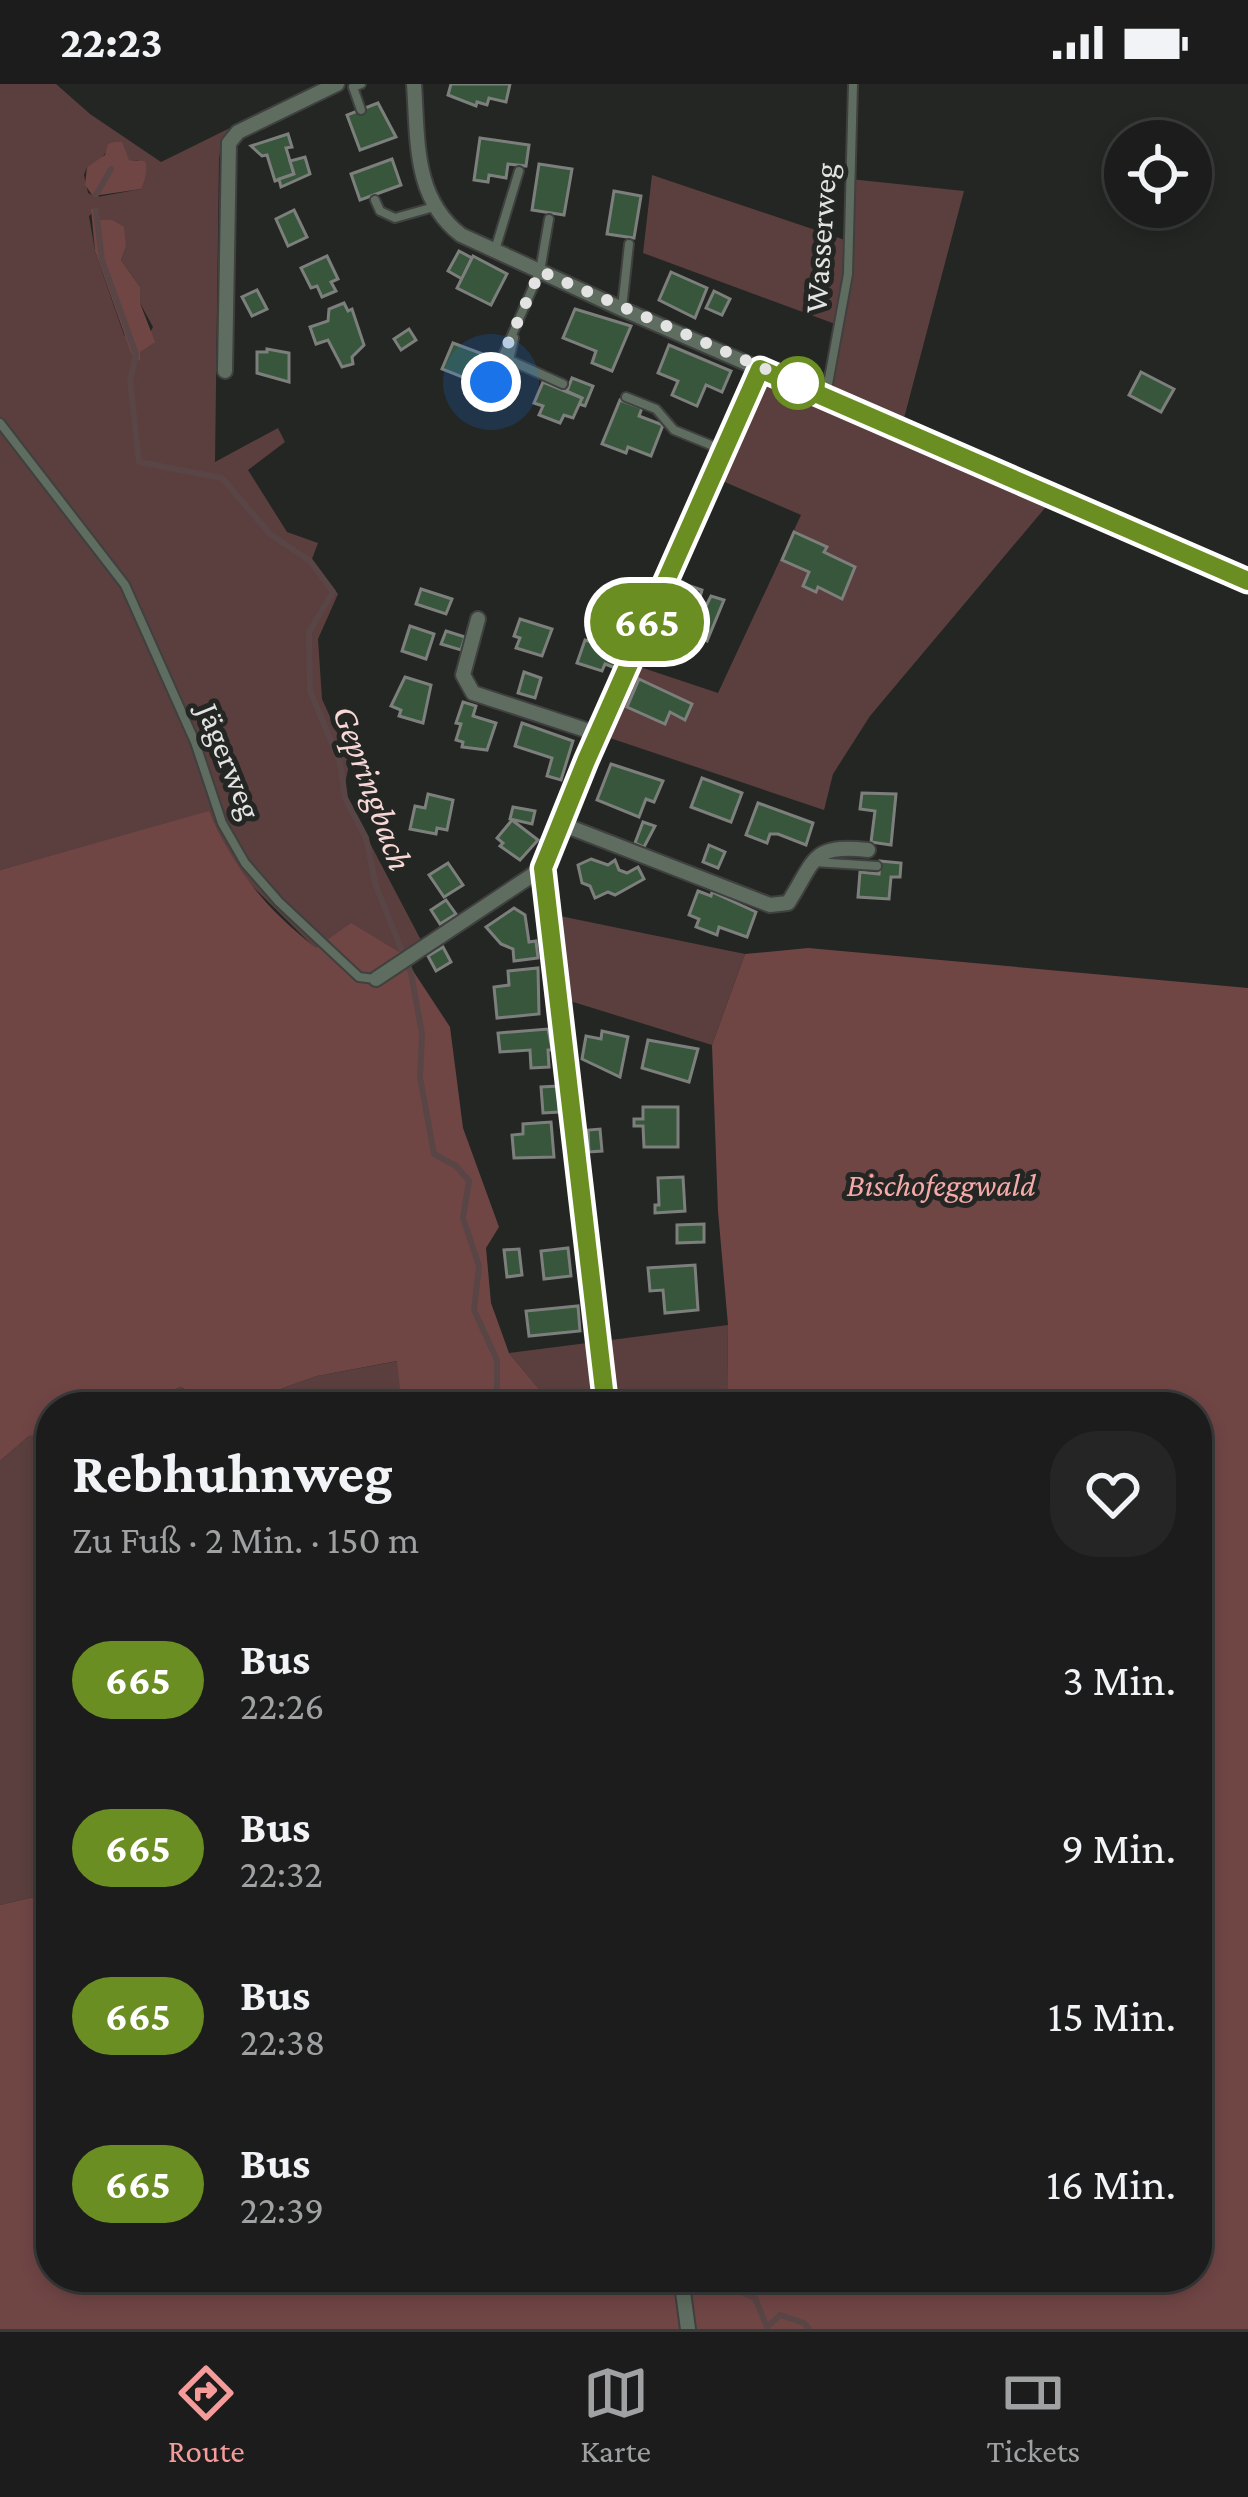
<!DOCTYPE html>
<html lang="de">
<head>
<meta charset="utf-8">
<style>
	:root { --surface:#1b1c1b; --page:#242524; --text:#f1f3f6; --muted:#a0a1a3; --line:#393a3a; --accent:#f59b9a }
	body { margin:0; font-family:"Crimson Pro",serif; background:var(--page); color:var(--text); height:100vh; display:flex; flex-direction:column; font-size:45px; white-space:nowrap }
	* { box-sizing:border-box; margin:0 }
	p { font-size:39px; color:var(--muted) }
	.icon { flex:none; width:66px; height:66px; fill:none; stroke:currentColor; stroke-width:2; stroke-linecap:round; stroke-linejoin:round }
	.map { position:relative; flex:1; overflow:hidden }
	.side { position:absolute; left:36px; top:1308px; width:1176px; height:900px; display:flex; flex-direction:column; background:var(--surface); border-radius:48px; box-shadow:0 6px 18px #0003,0 0 0 3px var(--line) }
	.side>* { flex:none }
	.badge { padding:0 24px; border-radius:39px; font-size:42px; line-height:78px }
	.controls { position:absolute; left:1104px; top:36px; display:grid; gap:24px }
	.controls a { display:grid; place-items:center; width:108px; height:108px; border-radius:50%; background:var(--surface); box-shadow:0 6px 18px #0003,0 0 0 3px var(--line); font-size:60px }
	.you { position:absolute; width:60px; height:60px; margin:-30px; border:9px solid #fff; border-radius:50%; background:#1a73e8; box-shadow:0 0 0 18px #1a73e833 }
	.map>.badge { position:absolute; translate:-50% -50%; box-shadow:0 0 0 6px #fff }
	.round { display:grid; place-items:center; flex:none; width:126px; height:126px; border-radius:48px; background:var(--page) }
	.headline { display:flex; align-items:center; justify-content:space-between; height:204px; padding:0 36px }
	h1 { font-size:57px; font-weight:700; line-height:90px }
	ul { padding:0; list-style:none }
	li { display:flex; align-items:center; gap:36px; height:168px; padding:0 36px }
	li div { flex:1 }
	li b { display:block; font-size:45px }
	li em { font-style:normal }
	li .badge { min-width:132px; font-weight:700; text-align:center }
	.status { display:flex; justify-content:space-between; align-items:center; height:84px; padding:0 60px; background:var(--surface); direction:ltr }
	.status svg { height:33px; fill:currentColor }
	.tabs { display:flex; justify-content:space-around; align-items:center; height:168px; border-top:3px solid var(--line); background:var(--surface); font-size:33px; color:var(--muted) }
	.tabs a { display:grid; justify-items:center; gap:6px }
	.tabs .current { color:var(--accent) }
	.map>svg:first-child { display:block }
	.green { fill:#5a3f3e; fill-rule:evenodd }
	.forest { fill:#704645 }
	.lines { fill:none; stroke-linecap:round; stroke-linejoin:round }
	.stream { stroke:#5a4546; stroke-width:6 }
	.building { fill:#37563b; stroke:#7d7f7d; stroke-width:3 }
	.service-casing { stroke:#3f403f; stroke-width:12 }
	.minor-casing { stroke:#3f403f; stroke-width:18 }
	.service { stroke:#5e6d60; stroke-width:8 }
	.minor { stroke:#5e6d60; stroke-width:14 }
	.line-casing { stroke:#fff; stroke-width:27 }
	.line { stroke:#6b8e23; stroke-width:18 }
	.walk { stroke:#e2e3e2; stroke-width:12; stroke-dasharray:0 21.6 }
	.stop-dot { fill:#fff; stroke:#6b8e23; stroke-width:6 }
	.labels { text-anchor:middle; dominant-baseline:central; stroke-width:10; stroke-linejoin:round; paint-order:stroke }
	.street-label { font-size:33px; fill:#e2e3e2; stroke:#242624 }
	.park-label { font-size:33px; font-style:italic; fill:#f5aaa8; stroke:#242624 }
	.water-label { font-size:36px; font-style:italic; fill:#f8d8d7; stroke:#242624 }
</style>
</head>
<body>
<div class="status"><b>22:23</b><svg viewBox="0 0 49 12"><path d="M0 12V9h3v3zM5 12V6h3v6zM10 12V3h3v9zM15 12V0h3v12zM26 1h20v11H26zM47 4h2v5h-2z"/></svg></div>
<div class="map">
<svg width="1248" height="2245" viewBox="0 0 1248 2245">
	<rect width="100%" height="100%" fill="#242624"/>
	<!-- green -->
	<g class="green">
		<path d="M0 0H56L90 30 161 78 234 42 222 56 219 75 215 378 278 344 285 358 248 386 287 448 318 459 312 475 338 510 318 555 322 615 350 677 343 708 422 858 402 870 316 865 239 789 209 728 0 786ZM109 64 129 76H138L145 89 141 105 97 113 88 109 84 91 87 83 101 75ZM97 125V136L126 163 121 176 140 203V219L153 243 140 268 124 251 95 167 89 132Z"/>
		<polygon points="652,91 848,157 850,95 964,107 903,338 827,305 838,241 643,169"/>
		<polygon points="771,300 782,301 1050,418 870,632 833,690 824,726 604,652 637,582 718,609 801,431 718,395 756,308"/>
		<polygon points="555,831 745,870 712,961 570,917"/>
		<polygon points="728,1241 727,1323 540,1323 539,1305 509,1269"/>
		<polygon points="398,1277 402,1323 230,1323 317,1292"/>
		<polygon points="181,1303 215,1323 122,1323"/>
		<polygon points="51,1350 51,1809 0,1821 0,1377 29,1352"/>
	</g>
	<!-- forest -->
	<g class="forest">
		<path d="M115 58H122L129 76 145 77C148 85 145 97 141 105L93 112 85 101 87 83 105 71 108 60Z"/>
		<polygon points="91,125 97,125 97,136 112,136 124,143 126,163 121,176 140,203 140,219 155,258 140,268 140,277 131,269 95,167"/>
		<path d="M209 727C236 788 264 823 316 864L351 839 402 870 450 943 463 1044 499 1143 486 1164 491 1219 509 1269 539 1305 540 1323H402L397 1277 317 1292 230 1323H215L181 1303 122 1323H51V1350L29 1352 0 1377V786Z"/>
		<polygon points="808,864 1248,904 1248,2245 0,2245 0,1821 51,1809 51,2193 1197,2193 1197,1323 727,1323 728,1241 718,1127 712,961 745,870"/>
	</g>
	<g class="lines">
		<!-- stream -->
		<g class="stream">
			<polyline points="96,111 111,85"/>
			<polyline points="96,126 102,176 136,270 130,297 139,378 222,394 270,450 310,477 333,508 309,548 310,607 340,678 345,714 366,754 376,802 411,889 422,950 420,993 434,1070 456,1082 469,1097 463,1134 479,1182 474,1226 497,1276 497,1323"/>
			<polyline points="722,2193 724,2200 755,2214 767,2243 780,2231 804,2239 809,2245"/>
		</g>
	</g>
	<!-- building -->
	<g class="building">
		<polygon points="451,0 510,0 506,18 489,14 487,21 477,18 476,22 448,11"/>
		<polygon points="378,19 396,53 360,66 347,31"/>
		<polygon points="288,50 292,63 286,64 294,90 275,97 267,71 262,72 251,62"/>
		<polygon points="480,54 529,61 526,82 508,80 506,94 489,91 488,98 474,96"/>
		<polygon points="305,73 310,90 281,103 279,95 294,90 290,77"/>
		<polygon points="392,75 401,101 360,116 351,90"/>
		<polygon points="539,80 572,85 564,131 532,126"/>
		<polygon points="614,107 641,112 634,154 607,150"/>
		<polygon points="294,126 307,153 288,162 276,135"/>
		<polygon points="459,167 472,174 462,195 448,187"/>
		<polygon points="327,172 338,195 331,198 336,207 322,213 317,202 311,204 301,184"/>
		<polygon points="473,172 507,190 491,221 457,204"/>
		<polygon points="671,188 707,204 695,234 659,216"/>
		<polygon points="257,206 267,225 252,232 242,213"/>
		<polygon points="714,207 730,215 722,231 706,224"/>
		<polygon points="344,219 348,227 352,225 364,261 352,273 353,280 342,283 328,256 316,260 310,243 328,237 329,225"/>
		<polygon points="575,225 631,242 612,287 592,279 596,267 563,254"/>
		<polygon points="409,245 416,256 401,266 394,255"/>
		<polygon points="453,259 491,273 480,300 442,285"/>
		<polygon points="669,261 731,287 722,308 706,301 697,322 672,311 678,297 658,289"/>
		<polygon points="267,265 289,269 289,298 257,289 257,268 267,268"/>
		<polygon points="1141,288 1174,305 1161,328 1129,311"/>
		<polygon points="572,294 593,302 585,322 579,320 582,314 567,307"/>
		<polygon points="543,298 582,314 573,334 564,331 560,339 539,331 543,322 534,319"/>
		<polygon points="620,316 642,324 639,332 663,341 651,372 628,363 626,369 602,360"/>
		<polygon points="794,448 827,463 824,468 855,483 842,515 818,503 816,508 803,502 809,488 782,476"/>
		<polygon points="684,500 702,506 699,517 707,520 711,512 724,516 707,557 695,552 699,541 693,539 687,556 668,550"/>
		<polygon points="421,505 452,515 446,530 416,520"/>
		<polygon points="520,535 552,545 542,572 516,564 520,554 514,552"/>
		<polygon points="410,542 434,550 426,575 402,567"/>
		<polygon points="446,547 465,553 461,566 441,560"/>
		<polygon points="585,556 624,567 618,585 605,580 602,587 577,579"/>
		<polygon points="524,588 541,594 535,614 518,609"/>
		<polygon points="405,593 431,601 423,639 399,632 401,626 391,622"/>
		<polygon points="639,595 692,620 685,636 670,628 665,640 627,623"/>
		<polygon points="463,618 476,622 473,632 496,639 487,666 462,663 463,658 456,656 461,640 456,639"/>
		<polygon points="522,639 573,657 561,696 547,692 552,674 515,662"/>
		<polygon points="611,680 663,697 654,718 646,715 639,733 597,716"/>
		<polygon points="702,694 742,709 731,738 691,723"/>
		<polygon points="862,709 896,710 891,761 871,758 875,727 860,725"/>
		<polygon points="428,710 453,716 447,746 437,744 436,750 410,745 415,722 425,724"/>
		<polygon points="758,719 813,739 806,761 778,750 770,750 767,759 746,751"/>
		<polygon points="513,723 535,727 532,740 510,735"/>
		<polygon points="512,736 538,756 520,776 500,762 503,759 497,754"/>
		<polygon points="643,738 655,742 644,763 635,759"/>
		<polygon points="709,761 725,768 718,784 703,778"/>
		<polygon points="591,775 608,781 615,776 619,786 627,789 638,783 644,795 615,811 608,808 595,814 590,802 582,799 578,781"/>
		<polygon points="880,777 901,779 900,793 891,793 889,815 858,813 860,788 879,790"/>
		<polygon points="448,779 463,801 444,813 429,791"/>
		<polygon points="698,807 711,812 712,808 756,828 747,853 719,843 717,851 696,843 699,835 689,831"/>
		<polygon points="446,816 456,830 440,840 431,826"/>
		<polygon points="514,824 525,831 529,858 536,857 538,874 514,877 513,865 501,860 486,843"/>
		<polygon points="443,863 451,878 436,887 428,872"/>
		<polygon points="538,884 539,930 497,934 494,903 509,901 508,887"/>
		<polygon points="548,945 552,966 548,966 549,983 531,984 530,966 500,968 498,949"/>
		<polygon points="602,947 628,953 620,993 582,975 586,952 601,955"/>
		<polygon points="648,956 698,965 689,998 642,984"/>
		<polygon points="558,1002 559,1028 543,1029 541,1003"/>
		<polygon points="643,1023 678,1023 678,1063 644,1063 643,1042 634,1042 634,1035 643,1035"/>
		<polygon points="551,1038 554,1073 514,1074 512,1051 523,1050 523,1040"/>
		<polygon points="600,1045 602,1067 589,1068 588,1046"/>
		<polygon points="683,1093 685,1127 655,1129 655,1121 659,1121 658,1094"/>
		<polygon points="704,1140 704,1158 677,1159 677,1141"/>
		<polygon points="568,1164 571,1192 544,1195 541,1167"/>
		<polygon points="519,1165 522,1191 507,1193 504,1166"/>
		<polygon points="695,1181 698,1226 665,1229 663,1206 650,1207 648,1184"/>
		<polygon points="578,1222 580,1247 529,1252 526,1227"/>
	</g>
	<g class="lines">
		<defs>
			<g id="service">
				<polyline points="361,26 353,3 361,0"/>
				<polyline points="375,116 380,127 395,134 434,123"/>
				<polyline points="495,166 519,87"/>
				<polyline points="622,224 629,160"/>
				<polyline points="514,254 509,276 563,300"/>
				<polyline points="491,299 540,187 549,135"/>
				<polyline points="826,311 848,190 853,0"/>
				<polyline points="626,313 656,325 674,346 723,366"/>
				<polyline points="0,339 125,501 195,658 222,739 245,779 279,818 359,893 375,895"/>
				<polyline points="814,778 877,782"/>
			</g>
			<g id="minor">
				<path d="M414 0C418 56 413 114 461 151L622 225 1248 497"/>
				<polyline points="225,287 229,59 238,48 337,0"/>
				<polyline points="478,535 463,591 473,609 598,650"/>
				<path d="M559 739 770 821 788 819C816 775 811 760 868 766"/>
				<polyline points="376,895 543,784"/>
				<polyline points="606,1323 543,784 586,677 760,285"/>
				<polyline points="681,2193 688,2245"/>
			</g>
		</defs>
		<!-- service casing -->
		<use href="#service" class="service-casing"/>
		<!-- minor casing -->
		<use href="#minor" class="minor-casing"/>
		<!-- service -->
		<use href="#service" class="service"/>
		<!-- minor -->
		<use href="#minor" class="minor"/>
	</g>
	<g class="lines">
		<defs>
			<polyline id="line" points="606,1323 543,784 586,677 760,285 1248,497"/>
		</defs>
		<!-- line casing -->
		<use href="#line" class="line-casing"/>
		<!-- line -->
		<use href="#line" class="line"/>
		<!-- walk -->
		<polyline class="walk" points="491,298 540,187 798,299"/>
	</g>
	<!-- markers -->
	<circle class="stop-dot" cx="798" cy="299" r="24"/>
	<g class="labels">
		<!-- street labels -->
		<g class="street-label">
			<text transform="translate(820 154) rotate(-86)">Wasserweg</text>
			<text transform="translate(230 677) rotate(68)">Jägerweg</text>
		</g>
		<!-- park labels -->
		<g class="park-label">
			<text x="941" y="1100">Bischofeggwald</text>
		</g>
		<!-- water labels -->
		<g class="water-label">
			<text transform="translate(373 704) rotate(70)">Gepringbach</text>
		</g>
	</g>
</svg>
<div class="controls">
<a><svg class="icon" aria-label="locate" viewBox="0 0 24 24"><circle cx="12" cy="12" r="6"/><path d="M12 2v4M12 18v4M2 12h4M18 12h4"/></svg></a>
</div>
<div class="you" style="left:491px;top:298px"></div>
<b class="badge" style="left:647px;top:538px;background:#6b8e23;color:#fff">665</b>
<section class="side">
<div class="headline"><div><h1>Rebhuhnweg</h1><p>Zu Fuß · 2 Min. · 150 m</p></div><a class="round"><svg class="icon" aria-label="heart" viewBox="0 0 24 24"><path d="M12 20l-8-8c-3-5 5-10 8-4 3-6 11-1 8 4z"/></svg></a></div>
<ul>
<li><span class="badge" style="background:#6b8e23;color:#fff">665</span><div><b>Bus</b><p>22:26</p></div><em>3 Min.</em></li>
<li><span class="badge" style="background:#6b8e23;color:#fff">665</span><div><b>Bus</b><p>22:32</p></div><em>9 Min.</em></li>
<li><span class="badge" style="background:#6b8e23;color:#fff">665</span><div><b>Bus</b><p>22:38</p></div><em>15 Min.</em></li>
<li><span class="badge" style="background:#6b8e23;color:#fff">665</span><div><b>Bus</b><p>22:39</p></div><em>16 Min.</em></li>
</ul>
</section>
</div>
<nav class="tabs">
<a class="current"><svg class="icon" aria-label="directions" viewBox="0 0 24 24"><path d="M12 3l9 9-9 9-9-9zM9 14v-3h6M13 9l2 2-2 2"/></svg>Route</a>
<a><svg class="icon" aria-label="map" viewBox="0 0 24 24"><path d="M3 6l6-2 6 2 6-2v14l-6 2-6-2-6 2zM9 4v14M15 6v14"/></svg>Karte</a>
<a><svg class="icon" aria-label="tickets" viewBox="0 0 24 24"><path d="M3 7h18v10H3zM15 7v10"/></svg>Tickets</a>
</nav>
</body>
</html>
